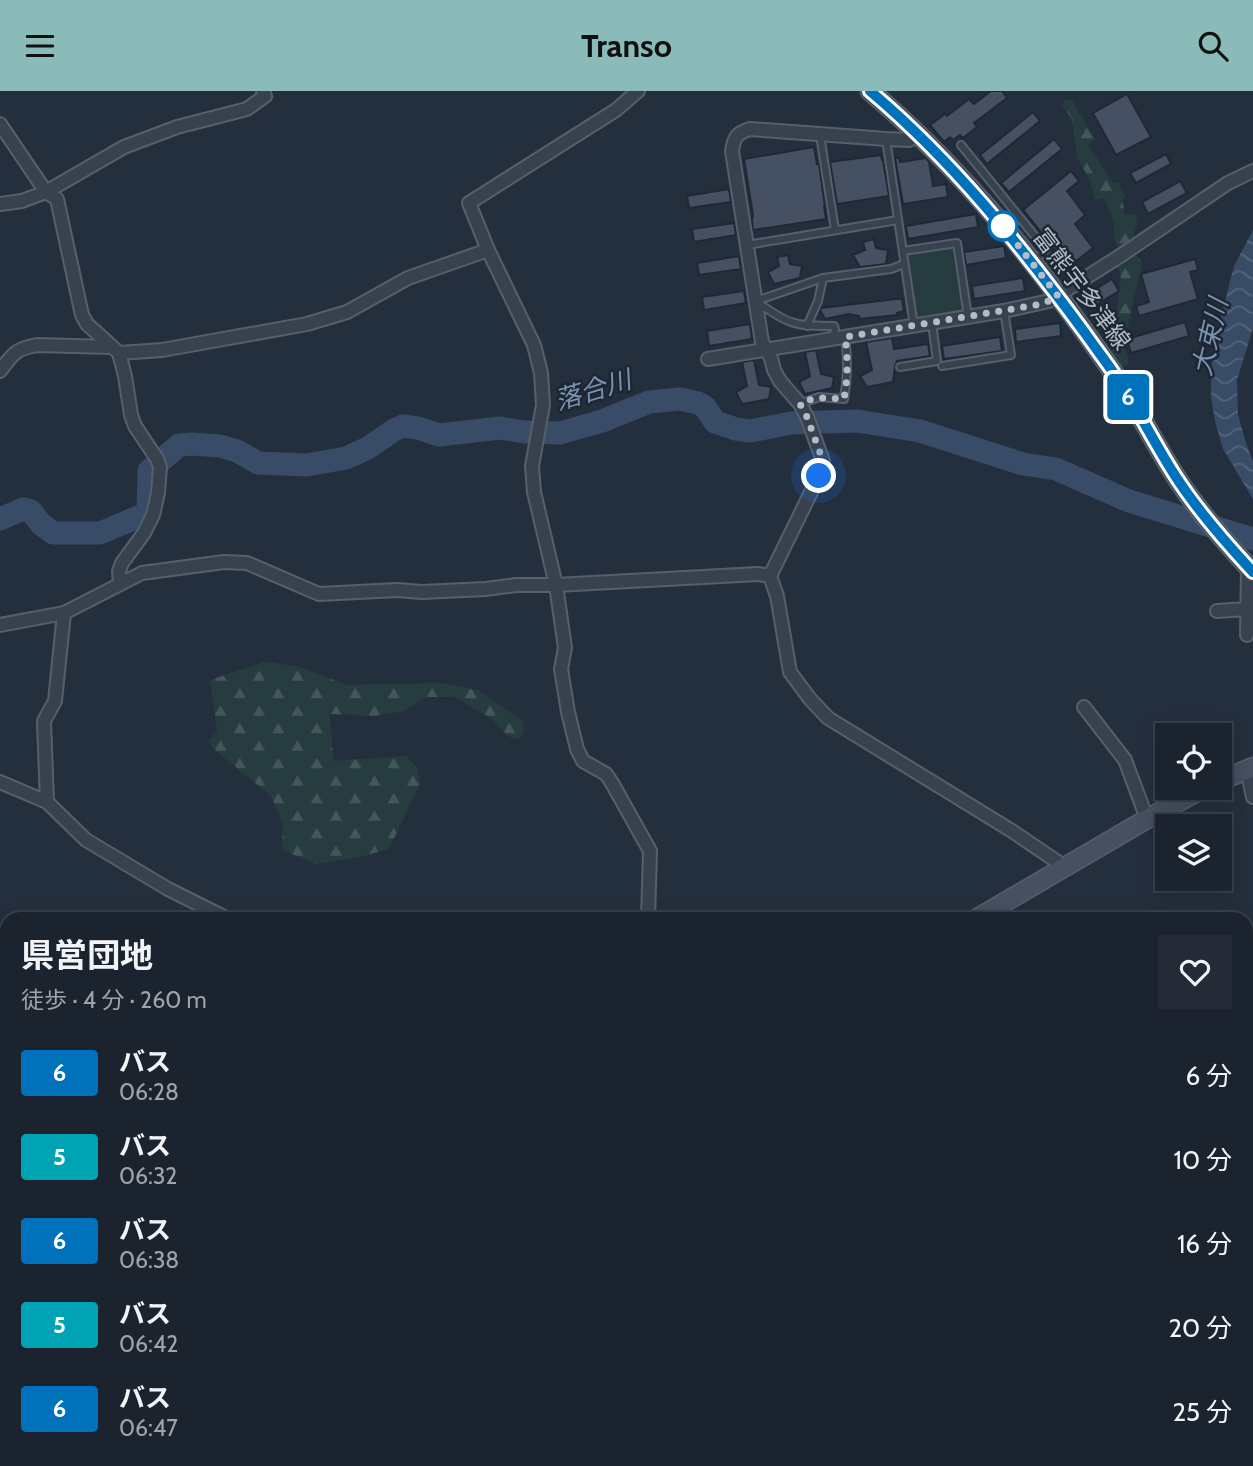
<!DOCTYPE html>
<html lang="ja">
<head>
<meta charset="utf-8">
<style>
	:root { --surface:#1b232e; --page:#242b36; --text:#f1f3f6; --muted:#a0a4aa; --line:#39404a; --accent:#8bbbb9 }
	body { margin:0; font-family:Cabin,"Noto Sans JP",sans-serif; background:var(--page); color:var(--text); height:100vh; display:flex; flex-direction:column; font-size:26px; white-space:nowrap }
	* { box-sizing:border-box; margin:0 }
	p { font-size:23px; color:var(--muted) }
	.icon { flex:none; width:38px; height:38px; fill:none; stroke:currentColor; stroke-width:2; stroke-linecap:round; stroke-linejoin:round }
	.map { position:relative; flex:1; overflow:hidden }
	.details { position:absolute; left:0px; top:821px; width:1253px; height:555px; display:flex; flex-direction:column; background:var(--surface); border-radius:21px 21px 0 0; box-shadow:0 4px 18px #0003,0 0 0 2px var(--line) }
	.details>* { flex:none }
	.badge { padding:0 14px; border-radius:5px; font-size:24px; line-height:46px }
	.fabs { position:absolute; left:1155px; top:632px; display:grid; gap:14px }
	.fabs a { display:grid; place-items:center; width:77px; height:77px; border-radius:0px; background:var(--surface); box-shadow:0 4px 18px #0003,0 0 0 2px var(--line); font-size:35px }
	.you { position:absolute; width:35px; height:35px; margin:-18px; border:5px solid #fff; border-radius:50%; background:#1a73e8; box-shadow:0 0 0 10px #1a73e833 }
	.map>.badge { position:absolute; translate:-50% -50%; box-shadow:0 0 0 4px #fff }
	.round { display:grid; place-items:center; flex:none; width:74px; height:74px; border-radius:0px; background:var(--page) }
	.overview { display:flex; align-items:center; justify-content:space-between; height:119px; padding:0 21px }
	h1 { font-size:33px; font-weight:700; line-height:52px }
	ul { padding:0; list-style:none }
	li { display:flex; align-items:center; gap:21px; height:84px; padding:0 21px }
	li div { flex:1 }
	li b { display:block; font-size:26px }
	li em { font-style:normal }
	li .badge { min-width:77px; font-weight:700; text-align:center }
	header { display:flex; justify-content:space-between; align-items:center; height:91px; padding:0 21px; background:var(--accent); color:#111; font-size:32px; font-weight:700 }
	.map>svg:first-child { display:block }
	.green { fill:#263c3f }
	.forest { fill:url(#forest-firs) }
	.water { fill:url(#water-waves) }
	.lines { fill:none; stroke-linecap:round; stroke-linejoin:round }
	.river { stroke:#394c67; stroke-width:23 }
	.building { fill:#455162; stroke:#1f2835; stroke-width:2 }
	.lane-casing { stroke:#565f6c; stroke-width:10 }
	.street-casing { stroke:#565f6c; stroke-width:16 }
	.secondary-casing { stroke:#565f6c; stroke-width:21 }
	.lane { stroke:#38414e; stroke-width:6 }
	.street { stroke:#38414e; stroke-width:12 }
	.secondary { stroke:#465061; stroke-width:18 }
	.line-casing { stroke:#fff; stroke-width:16 }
	.line { stroke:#0072bc; stroke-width:10 }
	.walk { stroke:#b4bcc9; stroke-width:7; stroke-dasharray:0 12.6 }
	.stop-dot { fill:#fff; stroke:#0072bc; stroke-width:3.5 }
	.labels { text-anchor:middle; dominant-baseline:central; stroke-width:5; stroke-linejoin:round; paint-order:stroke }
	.street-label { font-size:24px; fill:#b4bcc9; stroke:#1d2633 }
	.water-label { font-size:26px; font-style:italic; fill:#7c92b1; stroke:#1d2633 }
</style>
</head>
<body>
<header><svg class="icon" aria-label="menu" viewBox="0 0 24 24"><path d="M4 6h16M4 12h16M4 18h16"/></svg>Transo<svg class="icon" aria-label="search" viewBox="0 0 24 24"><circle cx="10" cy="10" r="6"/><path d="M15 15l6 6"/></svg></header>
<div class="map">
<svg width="1253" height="1375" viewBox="0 0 1253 1375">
	<defs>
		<pattern id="forest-firs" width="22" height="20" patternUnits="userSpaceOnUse" patternTransform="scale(1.75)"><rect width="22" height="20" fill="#263c3f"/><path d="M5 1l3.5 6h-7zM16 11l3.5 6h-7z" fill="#435659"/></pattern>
		<pattern id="water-waves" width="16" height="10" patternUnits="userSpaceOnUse" patternTransform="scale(1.75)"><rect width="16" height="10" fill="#394c67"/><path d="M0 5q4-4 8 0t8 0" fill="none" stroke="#53647b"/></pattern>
	</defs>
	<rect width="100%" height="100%" fill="#242f3e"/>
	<!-- green -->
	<polygon class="green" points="952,156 962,217 960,220 920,227 917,225 908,163"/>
	<!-- forest -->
	<g class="forest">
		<polygon points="1066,9 1072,9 1095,48 1088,53 1113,92 1118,91 1125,105 1122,109 1125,123 1136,123 1137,133 1133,146 1118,157 1114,147 1114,131 1104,107 1095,109 1089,87 1077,67 1072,28 1062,14"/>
		<polygon points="1130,165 1137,165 1142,172 1124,252 1129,273 1119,277 1107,259 1113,258 1121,183 1115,173"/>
		<polygon points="264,571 296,575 347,594 442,592 478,599 523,630 524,641 518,649 508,645 489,626 454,606 426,606 404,620 375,625 330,623 333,670 406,665 417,677 420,693 389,758 356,767 316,773 282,759 283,733 271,705 216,660 208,650 217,641 210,589"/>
	</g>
	<!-- water -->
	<polygon class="water" points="1253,139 1253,237 1237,289 1238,324 1247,355 1253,370 1253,408 1223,358 1215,330 1211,306 1211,280 1214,254 1234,175"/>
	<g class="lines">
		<!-- river -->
		<polyline class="river" points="0,428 23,418 31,420 41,433 53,442 100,442 148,422 149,380 179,354 192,353 220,355 237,360 258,372 307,374 346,367 368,357 394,339 403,335 418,337 439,344 500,337 525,341 560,342 602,330 649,311 680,308 698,312 705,316 715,331 736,338 750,340 791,332 857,330 920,340 1023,373 1056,378 1129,410 1253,448"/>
	</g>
	<!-- building -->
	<g class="building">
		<polygon points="991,0 1002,0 1007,7 974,32 977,36 963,47 960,44 953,49 950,46 944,51 930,34 945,23 947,25 969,8 974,13"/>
		<polygon points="1127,3 1151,46 1116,64 1093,22"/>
		<polygon points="1033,21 1040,30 987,73 980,64"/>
		<polygon points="1054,48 1062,58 1009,101 1001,92"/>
		<polygon points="814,56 817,73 819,73 825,115 824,115 826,128 753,139 752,129 753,124 744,68"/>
		<polygon points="1166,63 1171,73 1136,92 1130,82"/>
		<polygon points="881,64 882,69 883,69 889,105 837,113 830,71"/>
		<polygon points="895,67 899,67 900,71 926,67 929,71 933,95 946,93 948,106 903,113"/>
		<polygon points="1071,80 1079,90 1067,100 1085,124 1075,133 1093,157 1058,184 1050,175 1061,166 1023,119"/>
		<polygon points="1180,90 1187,102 1148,123 1142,111"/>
		<polygon points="729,98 731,111 689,117 687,105"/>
		<polygon points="976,123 978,136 908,148 906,135"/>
		<polygon points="734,132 736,144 694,151 692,138"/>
		<polygon points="874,148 876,157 888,159 886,173 860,176 853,164 865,159 863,151"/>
		<polygon points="1004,155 1006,167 966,174 964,161"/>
		<polygon points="788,164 790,173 802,175 800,187 774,193 768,181 779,175 777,166"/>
		<polygon points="739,165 741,178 699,184 697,172"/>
		<polygon points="1195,168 1198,179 1190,181 1198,208 1139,225 1136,215 1149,211 1141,183"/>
		<polygon points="1023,187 1025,200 974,208 972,195"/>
		<polygon points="1112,188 1119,200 1088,219 1081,207"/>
		<polygon points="744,200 746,212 704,219 702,206"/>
		<polygon points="896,208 902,208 904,220 897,222 898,224 859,228 859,225 849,223 825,228 820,219 821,217"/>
		<polygon points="1185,231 1189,245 1131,262 1127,248"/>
		<polygon points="1060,232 1061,245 1016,251 1015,238"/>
		<polygon points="750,233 752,248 709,255 707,240"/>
		<polygon points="1000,246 1002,260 944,268 942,255"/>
		<polygon points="892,247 894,258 928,253 930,265 897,270 895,275 893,291 867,296 860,285 872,279 866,251"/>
		<polygon points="816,259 821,283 834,286 832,297 805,303 799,291 810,285 805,261"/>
		<polygon points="754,269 759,294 771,296 769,308 742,313 736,301 747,295 742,271"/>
	</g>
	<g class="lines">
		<defs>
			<g id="lane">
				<polyline points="820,44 835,139"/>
				<polyline points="886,48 914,235"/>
				<polyline points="961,54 1046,159 1034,170"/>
				<polyline points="747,154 898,129"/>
				<polyline points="903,160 957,152 968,226"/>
				<polyline points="756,210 823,187 891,178 904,173"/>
				<path d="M757 211C789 234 795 235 834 235L835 238 833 248"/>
				<polyline points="807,235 818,210 823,187"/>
				<polyline points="942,275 1011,264 1004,220"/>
				<polyline points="900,276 937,270 932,232"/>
				<path d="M800 313 819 306 844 308C848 286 848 267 845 246"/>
				<polyline points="1071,1368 1078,1375"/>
			</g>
			<g id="street">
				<polyline points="638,0 616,19 469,112 488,159 534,254 541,282 543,314 532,375 534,401 556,494 565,557 561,578 568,621 577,658 583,670 606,683 612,692 650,760 648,828"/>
				<polyline points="0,33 46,101 57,108 82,224 87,233 119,262 125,285 131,324 135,335 157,368 160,376 158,402 153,424 144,442 122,472 119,480 120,492"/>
				<path d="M918 44 909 49 886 48 750 38C737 42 734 46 732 60L762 251 771 267 774 279 780 290 800 313 807 326 823 370 819 385 770 485 777 505 790 581 810 608 828 627 1012 740 1065 776"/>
				<polyline points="0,113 22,110 46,101 124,56 177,36 247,18 265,5 263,0"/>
				<polyline points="119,262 162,259 307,233 347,221 408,187 488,159"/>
				<polyline points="708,268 1004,220 1049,210 1120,165 1228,92 1253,80"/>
				<path d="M0 280C13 263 15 258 37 254L110 256"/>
				<polyline points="1217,520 1247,518"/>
				<polyline points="0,534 64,522 142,482 224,471 247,472 319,503 397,499 422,501 486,498 516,494 556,494 758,483 770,485"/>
				<polyline points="1247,544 1248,476"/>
				<polyline points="1084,616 1125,669 1147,728"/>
				<polyline points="1247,678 1253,706"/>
				<polyline points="0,691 47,711 86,749 168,798 228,828"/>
				<polyline points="47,711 44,630 55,610 64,522"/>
				<polyline points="1246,946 1253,951"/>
				<polyline points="0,1018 7,1023"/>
				<polyline points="0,1120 7,1114"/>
				<polyline points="1246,1194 1253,1192"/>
				<polyline points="0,1323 7,1314"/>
				<polyline points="1246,1333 1253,1326"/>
				<polyline points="436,1368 443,1375"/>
				<polyline points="558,1368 565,1375"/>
				<polyline points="742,1368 749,1375"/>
				<polyline points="908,1368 914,1375"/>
				<polyline points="1239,1368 1246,1375 1253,1368"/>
				<polyline points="14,1375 19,1368"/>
				<polyline points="98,1375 103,1368"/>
				<polyline points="299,1375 300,1368"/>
				<polyline points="342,1375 343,1368"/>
				<polyline points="542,1375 548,1368"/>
				<polyline points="766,1375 770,1368"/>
				<polyline points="809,1375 814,1368"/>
				<polyline points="936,1375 942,1368"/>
			</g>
			<g id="secondary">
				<path d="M870 0C965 80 1043 179 1113 281 1136 314 1154 352 1176 386 1198 420 1225 451 1253 481"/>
				<polyline points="1220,690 1253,676"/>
				<polyline points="976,828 1147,728 1206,696"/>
				<polyline points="0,1235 7,1236"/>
			</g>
		</defs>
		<!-- lane casing -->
		<use href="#lane" class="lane-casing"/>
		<!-- street casing -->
		<use href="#street" class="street-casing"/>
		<!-- secondary casing -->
		<use href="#secondary" class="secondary-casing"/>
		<!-- lane -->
		<use href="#lane" class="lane"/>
		<!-- street -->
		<use href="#street" class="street"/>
		<!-- secondary -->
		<use href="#secondary" class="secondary"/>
	</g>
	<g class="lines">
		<defs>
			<path id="line" d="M870 0C953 70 1021 155 1085 242 1094 255 1104 268 1113 281 1136 314 1154 352 1176 386 1198 420 1225 451 1253 481"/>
		</defs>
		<!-- line casing -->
		<use href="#line" class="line-casing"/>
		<!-- line -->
		<use href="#line" class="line"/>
		<!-- walk -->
		<path class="walk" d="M819 385 823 370 807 326 800 313C814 305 828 307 844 308 848 286 848 267 845 246L1036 214 1049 210 1058 205 1003 135"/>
	</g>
	<!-- markers -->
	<circle class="stop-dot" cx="1003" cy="135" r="14"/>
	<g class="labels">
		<!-- street labels -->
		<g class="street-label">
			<text transform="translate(1082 198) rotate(53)">富熊宇多津線</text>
		</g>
		<!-- water labels -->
		<g class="water-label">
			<text transform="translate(1210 246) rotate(-77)">大束川</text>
			<text transform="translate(593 299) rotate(-17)">落合川</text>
		</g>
	</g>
</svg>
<div class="fabs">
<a><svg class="icon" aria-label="locate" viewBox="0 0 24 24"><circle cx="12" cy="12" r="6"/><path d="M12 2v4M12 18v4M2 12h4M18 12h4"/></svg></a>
<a><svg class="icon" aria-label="layers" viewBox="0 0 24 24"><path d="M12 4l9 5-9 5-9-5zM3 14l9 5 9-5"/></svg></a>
</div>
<div class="you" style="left:819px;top:385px"></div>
<b class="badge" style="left:1128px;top:306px;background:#0072bc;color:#fff">6</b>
<section class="details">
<div class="overview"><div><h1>県営団地</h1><p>徒歩 · 4 分 · 260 m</p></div><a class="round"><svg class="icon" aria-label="heart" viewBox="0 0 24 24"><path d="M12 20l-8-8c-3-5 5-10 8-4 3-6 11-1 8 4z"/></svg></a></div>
<ul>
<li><span class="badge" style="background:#0072bc;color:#fff">6</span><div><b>バス</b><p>06:28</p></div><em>6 分</em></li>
<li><span class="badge" style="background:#00a3b4;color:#fff">5</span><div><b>バス</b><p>06:32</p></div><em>10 分</em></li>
<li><span class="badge" style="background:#0072bc;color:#fff">6</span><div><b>バス</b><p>06:38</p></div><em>16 分</em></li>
<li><span class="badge" style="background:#00a3b4;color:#fff">5</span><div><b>バス</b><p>06:42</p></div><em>20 分</em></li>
<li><span class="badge" style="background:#0072bc;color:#fff">6</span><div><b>バス</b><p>06:47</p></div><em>25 分</em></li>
</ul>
</section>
</div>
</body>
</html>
